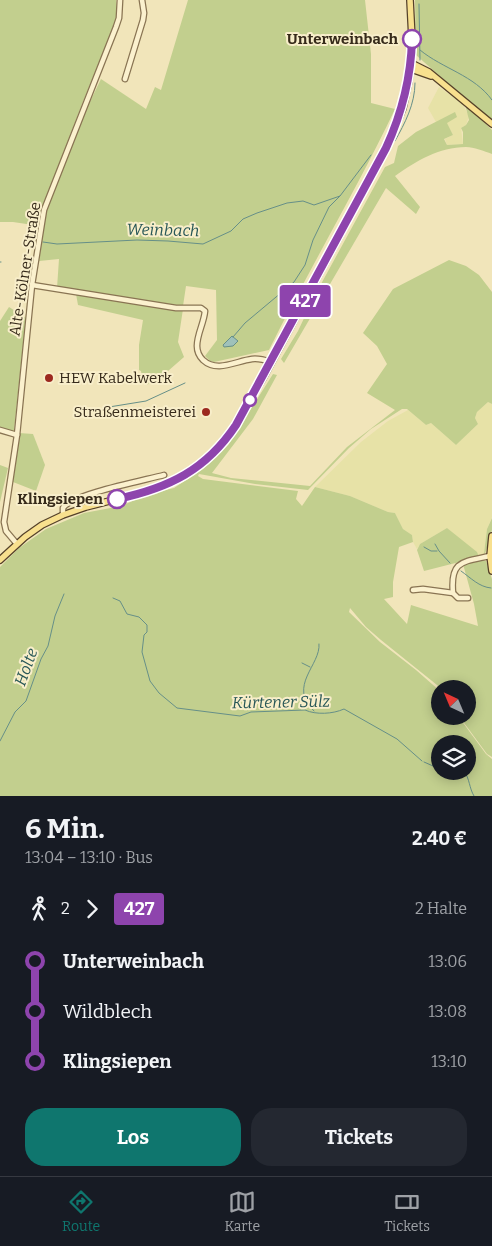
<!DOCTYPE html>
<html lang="de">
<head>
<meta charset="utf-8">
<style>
	:root { --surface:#171b24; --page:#242831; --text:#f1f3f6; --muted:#9ea1a6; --line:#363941; --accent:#0f766e }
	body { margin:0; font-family:Bitter,serif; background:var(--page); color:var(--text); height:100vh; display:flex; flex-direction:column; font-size:19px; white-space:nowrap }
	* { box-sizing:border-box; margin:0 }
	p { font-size:16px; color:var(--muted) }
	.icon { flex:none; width:28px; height:28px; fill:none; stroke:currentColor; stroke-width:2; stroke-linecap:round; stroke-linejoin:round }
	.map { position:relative; height:796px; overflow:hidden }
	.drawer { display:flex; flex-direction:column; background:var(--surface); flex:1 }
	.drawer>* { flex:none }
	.badge { padding:0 10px; border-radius:4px; font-size:18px; line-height:32px }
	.needle { width:32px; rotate:316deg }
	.controls { position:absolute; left:431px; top:680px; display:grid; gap:10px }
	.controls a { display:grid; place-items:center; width:45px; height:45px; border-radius:50%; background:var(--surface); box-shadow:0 2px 12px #0003; font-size:25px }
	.map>.badge { position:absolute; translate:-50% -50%; box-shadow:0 0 0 2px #fff }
	.legs { display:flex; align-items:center; gap:8px; height:55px; padding:0 25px; font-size:16px }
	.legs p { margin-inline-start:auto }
	.headline { display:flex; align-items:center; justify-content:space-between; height:85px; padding:0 25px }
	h1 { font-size:28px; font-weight:700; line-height:38px }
	.cta { display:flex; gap:10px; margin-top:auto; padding:10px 25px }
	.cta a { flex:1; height:58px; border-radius:20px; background:var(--accent); color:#fff; font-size:20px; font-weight:700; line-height:58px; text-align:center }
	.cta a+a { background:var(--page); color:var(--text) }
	ul { padding:0 25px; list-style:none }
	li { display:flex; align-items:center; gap:18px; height:50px; font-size:19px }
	li i { display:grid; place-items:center; width:8px; height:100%; margin:0 6px; background:currentColor }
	li i::after { content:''; width:12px; height:12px; margin:-6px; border:4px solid; border-radius:50%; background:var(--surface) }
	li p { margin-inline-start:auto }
	li:first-child i { background:linear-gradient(#0000 50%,currentColor 0) }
	li:last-child i { background:linear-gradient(currentColor 50%,#0000 0) }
	.tabs { display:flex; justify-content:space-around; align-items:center; height:70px; border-top:1px solid var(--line); background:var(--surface); font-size:14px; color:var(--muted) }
	.tabs a { display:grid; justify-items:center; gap:2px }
	.tabs .on { color:var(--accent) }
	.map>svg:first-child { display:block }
	.farmland { fill:#e7e2a7 }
	.green { fill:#c2cf8e; fill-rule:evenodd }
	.water { fill:#9fc1ba; stroke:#668f88 }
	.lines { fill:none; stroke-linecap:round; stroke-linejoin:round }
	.stream { stroke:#668f88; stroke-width:1 }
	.minor-casing { stroke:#897453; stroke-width:7 }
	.major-casing { stroke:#554129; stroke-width:8 }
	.minor { stroke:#fbf1ce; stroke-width:4.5 }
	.major { stroke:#f8e08e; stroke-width:5.5 }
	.line-1-casing { stroke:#fff; stroke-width:11 }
	.line-1 { stroke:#8e44ad; stroke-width:8 }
	.stop-1-dot { fill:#fff; stroke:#8e44ad; stroke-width:2.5 }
	.poi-dot { fill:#9c291f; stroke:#f8eeca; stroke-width:2 }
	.labels { text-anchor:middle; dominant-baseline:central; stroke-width:4; stroke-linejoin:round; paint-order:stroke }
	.stop-label { font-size:15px; font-weight:bold; fill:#362a1a; stroke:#f8eeca; text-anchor:end }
	.street-label { font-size:15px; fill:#362a1a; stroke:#f8eeca }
	.poi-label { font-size:15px; fill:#362a1a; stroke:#f8eeca; text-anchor:start }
	.water-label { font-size:16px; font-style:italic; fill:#285757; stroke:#f8eeca }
</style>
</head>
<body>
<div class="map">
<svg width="492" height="796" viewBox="0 0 492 796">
	<rect width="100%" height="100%" fill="#f1e5ba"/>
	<!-- farmland -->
	<g class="farmland">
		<polygon points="439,87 462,103 469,116 466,125 461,128 463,144 447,145 445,139 453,135 444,118 436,122 428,108"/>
		<polygon points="488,402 492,404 492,517 487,529 484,553 485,554 482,556 479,557 447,528 420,544 417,549 413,542 412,535 403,529 395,513 388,512 350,496 315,487 361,442 388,421 408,410 426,425 431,423 456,445 478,424 475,418 477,412"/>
	</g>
	<!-- green -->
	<g class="green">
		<polygon points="0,0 116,0 118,16 82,104 42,209 40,226 13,222 0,222"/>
		<path d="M188 0H365L371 54V103L395 109C356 191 309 269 269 350L214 362 210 361 205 356 217 340 216 290 186 286 183 306 57 288 59 259 39 261 46 212 83 116 101 79 146 109 155 87 161 90Z"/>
		<polygon points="415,0 492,0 492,122 416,55"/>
		<path d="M465 104 492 130V154C484 151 474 147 466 147 439 147 416 161 395 176L420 207 416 214 386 188 284 363 281 359 298 331 315 295 385 167 394 163 398 146 416 132 455 112 457 117 447 123 453 135 444 139 447 145 463 144V132L461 128 466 125 469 120Z"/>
		<path d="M449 260 466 266 479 275 492 292V404L488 402 477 412 475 418 478 424 456 445 431 423 426 425 407 409H402L371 429 349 448 308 490 255 484 199 474 198 476 203 479 298 491 296 499 302 506 315 487 350 496 388 512 395 513 403 529 412 535 413 542 399 547 393 582V597L384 599 407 624 411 605 478 626 474 604 463 564 481 560 486 561 492 579V757L487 754 459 716H468V689H442L381 640 366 627 350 608 349 612 380 642 416 670 440 691V716H458L486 754 492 759V796H0V567L19 548 46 529 84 513 121 506 149 494 174 488 203 469 228 445 273 374 277 375 253 419 212 473 231 478 310 486 347 447 395 410 367 393 387 364 377 346 363 333 393 289ZM440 744H468V771H440Z"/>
		<polygon points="76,294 165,309 183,309 178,342 184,357 168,371 147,385 143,383 141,371 139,370 139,345 143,320 78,305"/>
		<polygon points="9,307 26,318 14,430 12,433 0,428 0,321"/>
		<polygon points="19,433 33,434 45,465 36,491 13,482"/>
		<polygon points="0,465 8,468 0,502"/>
		<polygon points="492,518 492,530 485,554 484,553 487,529"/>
		<polygon points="447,528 477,552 479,557 424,571 417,550 420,544"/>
	</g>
	<!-- water -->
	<polygon class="water" points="232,336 238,341 233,346 224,347 223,345"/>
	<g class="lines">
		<!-- stream -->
		<g class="stream">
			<polyline points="419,4 420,60"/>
			<path d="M420 50C443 69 474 75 492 100"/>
			<path d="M395 141C405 123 415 104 415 83"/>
			<polyline points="28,239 35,241"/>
			<polyline points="43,242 57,244 137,240 168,241 203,244 231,231 243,219 257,213 287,203 303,201 314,205 340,196 371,155"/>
			<polyline points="0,262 1,262"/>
			<polyline points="233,337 245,323 294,282 305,265 313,240 329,207 340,196"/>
			<polyline points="109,407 146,401 185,383"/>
			<polyline points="435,544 439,551 450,563"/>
			<polyline points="424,547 431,551 437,551"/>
			<path d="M461 571C471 578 479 587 491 588"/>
			<path d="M113 598 120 601 127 614 139 617 147 625V632L144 635 142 652 150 681 159 693 177 708 240 716 251 712 305 710C316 715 333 714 344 709L397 739 422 761"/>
			<polyline points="302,663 310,667"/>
			<path d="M314 711C287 686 321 665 319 644"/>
			<polyline points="0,741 15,712 26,701 41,659 48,646 55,616 64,594"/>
			<polyline points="424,762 440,769"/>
			<path d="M464 771C470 779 469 788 474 796"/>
		</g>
		<defs>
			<g id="minor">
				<polyline points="125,79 143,20 144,13 142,0"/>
				<path d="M32 285 176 308H201L205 311C204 323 197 334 197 346 197 351 199 356 203 360 217 373 236 361 252 359 259 358 265 360 271 362"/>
				<polyline points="0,430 17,435"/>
				<path d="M63 515V508C72 494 146 480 164 475"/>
				<polyline points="17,544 6,531 4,522 17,435 32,285 44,210 116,27 119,18 120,0"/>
				<polyline points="413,590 423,589 453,593"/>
				<path d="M468 598H458L453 593C450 560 463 562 490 556"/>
			</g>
			<g id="major">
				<polyline points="411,63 429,72 492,124"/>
				<polyline points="411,69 431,76"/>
				<polyline points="492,536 490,556 492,571"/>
				<polyline points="0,560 25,537 42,525 63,515 86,507 152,490 177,480 206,460 230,434 262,380 338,239 392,136 403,108 409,81 412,39 410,0"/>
			</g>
		</defs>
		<!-- minor casing -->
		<use href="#minor" class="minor-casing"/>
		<!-- major casing -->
		<use href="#major" class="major-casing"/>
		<!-- minor -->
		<use href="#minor" class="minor"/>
		<!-- major -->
		<use href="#major" class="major"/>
	</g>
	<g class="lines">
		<defs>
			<path id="line-1" d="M117 499C169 488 206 470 236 425L386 148C402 113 411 79 412 39"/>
		</defs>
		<!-- line-1 casing -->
		<use href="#line-1" class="line-1-casing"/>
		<!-- line-1 -->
		<use href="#line-1" class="line-1"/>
	</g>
	<!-- markers -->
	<g class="stop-1-dot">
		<circle cx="412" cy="39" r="9"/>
		<circle cx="250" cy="400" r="6"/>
		<circle cx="117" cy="499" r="9"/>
	</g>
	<g class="poi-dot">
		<circle cx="49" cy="378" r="5"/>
		<circle cx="206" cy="412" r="5"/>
	</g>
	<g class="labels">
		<!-- stop labels -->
		<g class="stop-label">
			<text x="398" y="39">Unterweinbach</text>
			<text x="103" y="499">Klingsiepen</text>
		</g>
		<!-- street labels -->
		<g class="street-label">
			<text transform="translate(25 269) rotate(-81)">Alte-Kölner-Straße</text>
		</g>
		<!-- poi labels -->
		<g class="poi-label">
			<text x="59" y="378">HEW Kabelwerk</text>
			<text x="196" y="412" text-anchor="end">Straßenmeisterei</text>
		</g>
		<!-- water labels -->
		<g class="water-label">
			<text transform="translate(163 230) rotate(1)">Weinbach</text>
			<text transform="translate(26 667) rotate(-70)">Holte</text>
			<text transform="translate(281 702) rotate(-1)">Kürtener Sülz</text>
		</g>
	</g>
</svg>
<div class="controls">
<a><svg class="needle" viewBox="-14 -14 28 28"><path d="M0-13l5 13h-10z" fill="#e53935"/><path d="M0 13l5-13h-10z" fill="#9ea1a6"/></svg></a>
<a><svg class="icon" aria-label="layers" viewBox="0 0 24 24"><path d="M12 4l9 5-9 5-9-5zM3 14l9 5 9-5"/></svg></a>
</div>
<b class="badge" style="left:305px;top:301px;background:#8e44ad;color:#fff">427</b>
</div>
<section class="drawer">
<div class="headline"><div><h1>6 Min.</h1><p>13:04 – 13:10 · Bus</p></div><b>2.40 €</b></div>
<div class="legs"><svg class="icon" aria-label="walk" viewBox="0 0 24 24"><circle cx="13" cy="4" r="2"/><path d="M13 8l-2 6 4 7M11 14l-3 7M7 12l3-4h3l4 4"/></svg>2<svg class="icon" aria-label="forward" viewBox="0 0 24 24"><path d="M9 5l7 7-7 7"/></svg><b class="badge" style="background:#8e44ad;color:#fff">427</b><p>2 Halte</p></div>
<ul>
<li><i style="color:#8e44ad"></i><b>Unterweinbach</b><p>13:06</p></li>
<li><i style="color:#8e44ad"></i><span>Wildblech</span><p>13:08</p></li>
<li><i style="color:#8e44ad"></i><b>Klingsiepen</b><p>13:10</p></li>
</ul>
<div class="cta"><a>Los</a><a>Tickets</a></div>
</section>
<nav class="tabs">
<a class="on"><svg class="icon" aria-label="directions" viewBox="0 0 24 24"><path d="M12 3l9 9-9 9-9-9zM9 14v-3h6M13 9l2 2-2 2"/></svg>Route</a>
<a><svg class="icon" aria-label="map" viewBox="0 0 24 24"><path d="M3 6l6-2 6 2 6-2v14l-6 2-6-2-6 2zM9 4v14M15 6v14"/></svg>Karte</a>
<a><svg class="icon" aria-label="tickets" viewBox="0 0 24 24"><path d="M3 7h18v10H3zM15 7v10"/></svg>Tickets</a>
</nav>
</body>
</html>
